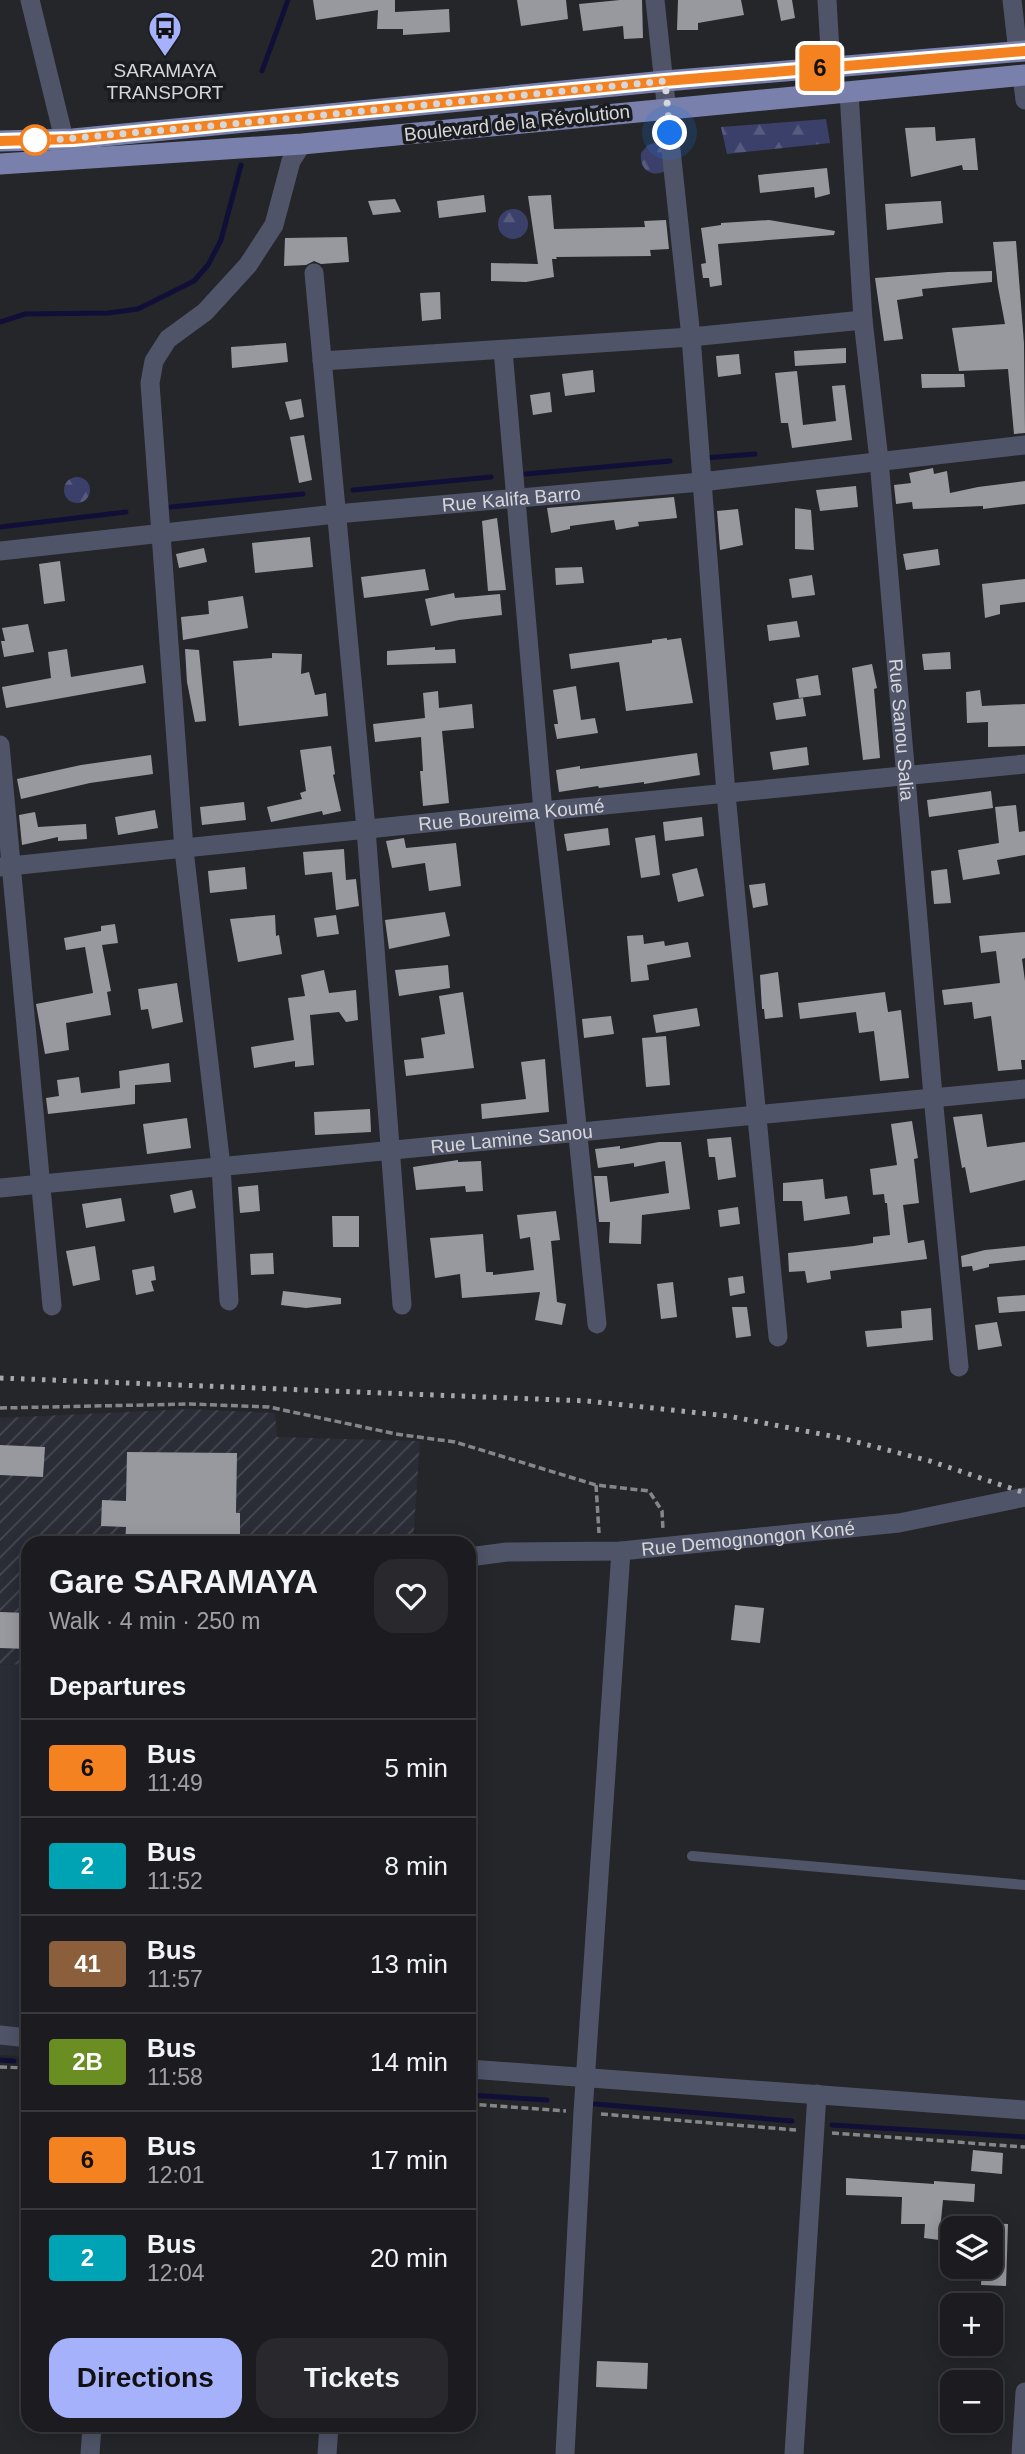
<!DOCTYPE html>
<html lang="en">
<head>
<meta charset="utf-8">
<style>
	:root { --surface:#1c1c20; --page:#29292d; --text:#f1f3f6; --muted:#a0a1a5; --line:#3a3a3e; --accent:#a6b1fc }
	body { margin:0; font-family:Arial,sans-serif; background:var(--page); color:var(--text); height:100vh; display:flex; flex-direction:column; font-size:26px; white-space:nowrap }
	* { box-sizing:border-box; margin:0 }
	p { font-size:23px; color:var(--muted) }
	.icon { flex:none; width:38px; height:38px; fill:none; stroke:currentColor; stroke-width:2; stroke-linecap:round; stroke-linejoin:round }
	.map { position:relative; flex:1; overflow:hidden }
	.side { position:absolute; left:21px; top:1536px; width:455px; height:896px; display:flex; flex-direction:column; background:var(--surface); border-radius:21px; box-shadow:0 4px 18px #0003,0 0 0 2px var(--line) }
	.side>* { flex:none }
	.badge { padding:0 14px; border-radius:5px; font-size:24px; line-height:46px }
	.controls { position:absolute; left:940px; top:2216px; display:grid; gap:14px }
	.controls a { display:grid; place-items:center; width:63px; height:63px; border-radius:14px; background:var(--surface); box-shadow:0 4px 18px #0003,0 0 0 2px var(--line); font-size:35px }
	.you { position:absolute; width:35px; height:35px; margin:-18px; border:5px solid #fff; border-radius:50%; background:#1a73e8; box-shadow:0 0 0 10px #1a73e833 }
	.map>.badge { position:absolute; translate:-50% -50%; box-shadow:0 0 0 4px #fff }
	h2 { padding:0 28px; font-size:26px; line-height:63px }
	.round { display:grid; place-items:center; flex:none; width:74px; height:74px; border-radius:21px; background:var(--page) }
	.head { display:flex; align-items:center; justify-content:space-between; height:119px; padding:0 28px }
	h1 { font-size:33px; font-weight:800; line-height:52px }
	.button { display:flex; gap:14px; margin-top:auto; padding:14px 28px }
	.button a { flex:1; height:80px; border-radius:21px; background:var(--accent); color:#111; font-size:28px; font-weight:800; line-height:80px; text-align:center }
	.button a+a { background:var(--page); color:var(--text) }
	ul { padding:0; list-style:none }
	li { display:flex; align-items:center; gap:21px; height:98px; padding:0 28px; border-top:2px solid var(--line) }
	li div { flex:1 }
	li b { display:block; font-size:26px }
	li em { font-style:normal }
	li .badge { min-width:77px; font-weight:700; text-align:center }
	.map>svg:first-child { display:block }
	.built { fill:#2a2c36 }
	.industrial { fill:url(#industrial-furrows) }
	.forest { fill:url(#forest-firs) }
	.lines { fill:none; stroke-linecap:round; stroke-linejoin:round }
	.stream { stroke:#100f38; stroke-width:5 }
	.building { fill:#98999f }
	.path { stroke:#85868a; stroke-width:3.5; stroke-dasharray:7 3.5; stroke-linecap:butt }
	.lane { stroke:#505469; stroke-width:10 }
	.street { stroke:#505469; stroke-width:19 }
	.primary { stroke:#7980ab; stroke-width:21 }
	.rail { stroke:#a7a8ab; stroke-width:5; stroke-dasharray:3.5 7; stroke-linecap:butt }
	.line-casing { stroke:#fff; stroke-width:16 }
	.line { stroke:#f58220; stroke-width:10 }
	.walk { stroke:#d6d7da; stroke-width:7; stroke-dasharray:0 12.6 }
	.stop-dot { fill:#fff; stroke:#f58220; stroke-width:3.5 }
	.labels { text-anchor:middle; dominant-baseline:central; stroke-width:7; stroke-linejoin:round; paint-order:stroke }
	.poi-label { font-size:19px; fill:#d6d7da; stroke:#1b1c20 }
	.street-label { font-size:19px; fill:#d6d7da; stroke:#1b1c20 }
</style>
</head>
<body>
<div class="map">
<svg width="1025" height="2454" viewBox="0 0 1025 2454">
	<defs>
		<pattern id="industrial-furrows" width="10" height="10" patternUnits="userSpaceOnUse" patternTransform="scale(1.75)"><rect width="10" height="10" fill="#2a2c36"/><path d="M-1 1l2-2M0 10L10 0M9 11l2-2" fill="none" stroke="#484a52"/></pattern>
		<pattern id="forest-firs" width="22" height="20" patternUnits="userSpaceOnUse" patternTransform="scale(1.75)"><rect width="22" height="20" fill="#3b406b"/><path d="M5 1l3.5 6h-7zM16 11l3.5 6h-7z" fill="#575b80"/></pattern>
	</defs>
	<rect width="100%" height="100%" fill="#25262a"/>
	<!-- built -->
	<polygon class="built" points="0,1664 28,1665 28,2057 0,2055"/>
	<!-- industrial -->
	<polygon class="industrial" points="189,1409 275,1413 277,1437 420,1441 413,1543 28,1544 28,1665 0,1664 0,1418"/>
	<!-- forest -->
	<g class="forest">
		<polygon points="826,119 830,143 727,154 721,127"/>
		<path d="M654 143 664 145 667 170C652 179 639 170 641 153L648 145Z"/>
		<circle cx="513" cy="224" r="15"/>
		<circle cx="77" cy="490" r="13"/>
	</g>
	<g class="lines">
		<!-- stream -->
		<g class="stream">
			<polyline points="262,71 288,0"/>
			<polyline points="0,322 25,314 108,313 138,309 194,281 208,265 221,240 241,165"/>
			<polyline points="705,458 755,454"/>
			<polyline points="526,474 670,461"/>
			<polyline points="353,490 491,477"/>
			<polyline points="171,507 303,494"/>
			<polyline points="0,527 126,512"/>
			<polyline points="0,2060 14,2061"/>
			<polyline points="469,2095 547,2100"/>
			<polyline points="595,2104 792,2121"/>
			<polyline points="832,2125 1025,2137"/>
		</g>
	</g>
	<!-- building -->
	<g class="building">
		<polygon points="313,0 395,0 395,12 449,9 450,32 403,35 403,29 377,29 378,10 316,20"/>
		<polygon points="517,0 566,0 568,19 521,26"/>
		<polygon points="620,0 642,0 643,38 624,39 623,26 583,31 579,4"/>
		<polygon points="678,0 741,0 744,15 698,23 698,30 677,30"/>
		<polygon points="777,0 792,0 795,18 781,21"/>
		<polygon points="935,127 936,141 975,138 978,170 963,170 962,165 911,177 905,128"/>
		<polygon points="827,168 830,194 815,198 814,187 760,193 758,175"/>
		<polygon points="484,195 486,212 439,218 437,201"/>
		<polygon points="551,195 554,229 645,227 644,221 666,220 669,249 650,250 651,256 556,257 557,259 552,259 554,277 526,282 491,281 491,263 538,264 528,196"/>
		<polygon points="395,199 401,212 373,215 368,201"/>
		<polygon points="941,201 943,223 887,230 885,204"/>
		<polygon points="769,220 835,231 834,235 718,244 722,285 710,287 709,278 703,278 701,264 706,263 701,228 721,225 721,223"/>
		<polygon points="347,237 349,262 321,264 314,261 306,265 284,266 285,238"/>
		<polygon points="1016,241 1024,343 1025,433 1014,434 1008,369 959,371 952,328 1005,324 998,287 993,242"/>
		<polygon points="992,271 992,282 922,289 923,296 897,300 903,339 884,341 875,278 948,272"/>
		<polygon points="440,292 441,319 422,321 420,293"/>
		<polygon points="286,343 288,362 232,368 231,347"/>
		<polygon points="846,348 846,363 795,366 794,351"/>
		<polygon points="739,354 741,374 718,377 716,356"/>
		<polygon points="593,370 595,392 565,396 562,374"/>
		<polygon points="797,371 803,425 836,421 832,386 845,385 852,440 792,448 788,423 781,423 775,373"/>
		<polygon points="921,374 964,374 965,387 922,388"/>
		<polygon points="550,392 552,412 533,415 530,395"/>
		<polygon points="301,399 304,417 290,420 285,402"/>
		<polygon points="304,435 312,480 299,483 290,437"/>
		<polygon points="933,468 934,474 947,471 950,493 978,487 1025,481 1025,504 983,509 983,506 913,509 912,502 896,504 894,485 911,483 909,473"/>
		<polygon points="856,486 858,507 820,511 816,490"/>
		<polygon points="674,497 677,518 638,522 639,526 616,530 614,520 570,526 570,529 551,533 547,508"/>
		<polygon points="795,508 811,510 814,550 795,549"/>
		<polygon points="738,509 743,545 720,550 717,511"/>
		<polygon points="497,518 506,590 488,591 482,521"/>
		<polygon points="310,537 313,567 255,573 252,543"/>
		<polygon points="204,548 207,562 179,568 176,554"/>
		<polygon points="938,549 940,565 906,570 903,554"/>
		<polygon points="60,561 65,601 44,604 39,564"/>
		<polygon points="582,567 584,583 556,585 555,568"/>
		<polygon points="425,569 429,590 364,598 361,577"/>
		<polygon points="812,575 815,595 792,598 789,579"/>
		<polygon points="1025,579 1025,602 1000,605 1000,614 985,618 982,584"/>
		<polygon points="454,593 455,598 500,594 502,615 459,620 431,626 425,599"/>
		<polygon points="243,596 248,628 183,640 181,617 209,614 208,601"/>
		<polygon points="797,621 800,637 769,641 767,625"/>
		<polygon points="28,624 34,652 4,657 1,641 5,641 2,628"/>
		<polygon points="667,638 667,640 681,638 693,703 626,711 619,662 571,669 569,654 652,643 652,640"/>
		<polygon points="435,647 435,650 455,649 456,663 387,665 387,651"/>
		<polygon points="67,649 71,677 143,665 146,683 6,708 2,687 51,678 48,652"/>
		<polygon points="185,649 199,650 206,721 195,722 187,682"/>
		<polygon points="950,652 951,669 924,670 922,654"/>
		<polygon points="272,653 302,654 301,674 309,672 315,695 326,693 328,716 239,726 233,661 272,658"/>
		<polygon points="872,664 877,688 874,689 880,758 863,760 852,668"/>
		<polygon points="818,675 821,695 799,698 796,679"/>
		<polygon points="576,686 581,720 595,718 598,733 557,739 554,724 558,724 553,690"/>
		<polygon points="980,690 982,706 1025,704 1025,746 988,747 988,722 967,723 966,692"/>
		<polygon points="438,691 439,708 472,704 474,728 442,731 449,803 423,806 420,771 423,771 421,737 375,742 373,724 425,718 423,693"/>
		<polygon points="803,698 806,716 776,720 773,703"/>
		<polygon points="331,746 335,774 333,775 341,811 323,815 322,811 271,822 267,807 302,799 300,793 306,791 300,750"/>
		<polygon points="807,747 809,765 773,770 770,752"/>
		<polygon points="697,753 700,775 644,784 644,782 599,788 598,786 559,792 556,770 580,766 580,769"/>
		<polygon points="151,755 153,774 90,783 21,799 17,779 81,765"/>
		<polygon points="991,791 993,808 929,817 927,800"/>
		<polygon points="244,802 246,820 202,825 200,807"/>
		<polygon points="1016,805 1019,832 1025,831 1025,855 997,860 1000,874 963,880 958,850 999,843 995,807"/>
		<polygon points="155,810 158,828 118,835 115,817"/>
		<polygon points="35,812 38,827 86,824 87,839 58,841 58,837 22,845 19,815"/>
		<polygon points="702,817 704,836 665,841 663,822"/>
		<polygon points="608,828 610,845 567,851 564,834"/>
		<polygon points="655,835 660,875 641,878 635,838"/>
		<polygon points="404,838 406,848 456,843 461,886 429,891 425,863 392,868 386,841"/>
		<polygon points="344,849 346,880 356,879 359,906 336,910 332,872 305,875 303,852"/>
		<polygon points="245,867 247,889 210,893 208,871"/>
		<polygon points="697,868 704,896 678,902 672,874"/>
		<polygon points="947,869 951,903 934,904 931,871"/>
		<polygon points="765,883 768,905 753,908 749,885"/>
		<polygon points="445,912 450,936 389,949 385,920"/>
		<polygon points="275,915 276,936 279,935 282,954 238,962 230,919"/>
		<polygon points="336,915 339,934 317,937 314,918"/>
		<polygon points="115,924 118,943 102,945 111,991 107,992 111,1015 66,1023 69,1050 45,1054 36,1004 93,993 85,947 66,950 64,938 101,931 101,926"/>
		<polygon points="1025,932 1025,958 1022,959 1025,981 1025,1060 1021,1060 1022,1069 998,1071 991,1016 974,1019 972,1002 944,1005 942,990 1000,983 996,951 981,953 979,936"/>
		<polygon points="643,935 644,944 664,941 665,946 688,942 691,957 647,965 649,980 631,982 627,936"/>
		<polygon points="448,965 450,988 399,996 395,970"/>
		<polygon points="324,970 329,993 356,990 358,1020 346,1022 339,1012 310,1015 314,1065 295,1067 295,1061 254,1068 251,1047 294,1040 288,998 305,996 301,975"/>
		<polygon points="778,972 783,1017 765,1019 764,1009 762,1009 760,975"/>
		<polygon points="177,983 183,1022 152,1029 148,1009 141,1010 138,989"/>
		<polygon points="463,992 474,1068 406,1076 404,1060 424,1058 421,1038 445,1034 439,996"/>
		<polygon points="885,992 888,1012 901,1010 909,1078 880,1081 874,1031 859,1033 856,1012 800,1019 798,1003"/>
		<polygon points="697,1008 700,1026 656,1033 653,1015"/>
		<polygon points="611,1016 614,1034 584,1038 582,1019"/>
		<polygon points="666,1036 670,1085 646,1087 642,1038"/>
		<polygon points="545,1059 549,1112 482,1119 481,1104 526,1099 521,1062"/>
		<polygon points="169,1063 171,1082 135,1085 135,1104 48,1114 46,1098 59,1096 57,1080 79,1077 81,1093 120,1088 119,1071"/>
		<polygon points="370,1109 371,1132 315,1135 314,1112"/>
		<polygon points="982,1114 987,1147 1025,1142 1025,1180 970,1193 965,1167 962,1168 953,1117"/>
		<polygon points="187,1118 191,1148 147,1154 143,1124"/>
		<polygon points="912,1121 918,1158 914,1159 919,1203 903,1205 908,1243 924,1240 927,1259 830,1271 831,1279 807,1283 805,1271 789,1272 788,1253 854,1246 873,1243 873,1237 890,1235 887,1203 885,1203 884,1194 873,1195 870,1169 897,1165 891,1124"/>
		<polygon points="731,1137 736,1177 718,1180 715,1157 709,1157 707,1139"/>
		<polygon points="659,1142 681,1142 690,1209 642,1215 641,1244 609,1243 610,1222 599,1222 594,1176 607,1176 610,1202 669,1193 665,1161 634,1167 634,1163 598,1168 595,1149 620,1146 620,1149"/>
		<polygon points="458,1160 458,1162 481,1161 483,1191 466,1192 465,1186 416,1190 413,1167"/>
		<polygon points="823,1179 825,1199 847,1196 850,1214 804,1221 802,1201 783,1201 783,1183"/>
		<polygon points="258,1185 260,1211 240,1213 238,1187"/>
		<polygon points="192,1190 196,1208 174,1213 170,1195"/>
		<polygon points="121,1198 125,1221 86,1228 82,1204"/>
		<polygon points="738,1207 740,1224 720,1227 718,1210"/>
		<polygon points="556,1211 560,1240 551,1241 557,1302 566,1304 562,1325 535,1320 540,1292 462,1298 460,1274 435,1278 430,1238 483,1234 486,1272 493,1272 493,1275 534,1270 530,1237 520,1239 517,1215"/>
		<polygon points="332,1216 359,1216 359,1247 333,1247"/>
		<polygon points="95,1246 100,1280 73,1286 66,1251"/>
		<polygon points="1025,1246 1025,1260 989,1264 989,1267 973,1271 972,1266 962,1267 961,1256 985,1250"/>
		<polygon points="273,1253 274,1274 251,1275 250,1254"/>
		<polygon points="154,1266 156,1280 151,1281 154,1291 136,1295 132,1270"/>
		<polygon points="743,1276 745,1293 730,1296 728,1278"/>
		<polygon points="673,1282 677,1317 661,1319 657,1284"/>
		<polygon points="283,1291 341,1298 341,1304 306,1308 281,1305"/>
		<polygon points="1025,1295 1025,1311 999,1313 997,1297"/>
		<polygon points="732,1307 747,1307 751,1336 736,1338"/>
		<polygon points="931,1308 933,1340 867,1347 865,1331 902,1328 901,1311"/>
		<polygon points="997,1322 1002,1346 978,1350 975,1325"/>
		<polygon points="0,1445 45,1447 43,1477 0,1475"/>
		<polygon points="127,1452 237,1453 236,1513 240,1513 240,1544 125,1543 126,1527 101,1526 102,1500 126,1501"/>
		<polygon points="735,1605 764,1608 760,1643 731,1640"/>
		<polygon points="0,1612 28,1613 28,1649 0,1648"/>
		<polygon points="973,2150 1003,2153 1002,2174 971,2171"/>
		<polygon points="846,2178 934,2184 934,2181 975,2184 974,2202 943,2200 939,2240 924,2238 925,2224 901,2224 902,2197 846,2195"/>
		<polygon points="990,2223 1008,2224 1006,2286 981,2285 982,2266 990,2266"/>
		<polygon points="597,2361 648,2363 647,2389 596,2387"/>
	</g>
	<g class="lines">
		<!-- path -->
		<g class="path">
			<polyline points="0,1408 190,1404 269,1407 396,1434 455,1442 596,1485 649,1491 662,1511 663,1530"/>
			<polyline points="596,1485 599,1533"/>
			<polyline points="0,2067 28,2068"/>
			<polyline points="469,2104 566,2111"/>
			<polyline points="601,2114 796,2130"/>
			<polyline points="832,2133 1025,2147"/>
		</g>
		<!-- lane -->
		<polyline class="lane" points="692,1856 1025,1885"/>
		<!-- street -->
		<g class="street">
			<polyline points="30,0 64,139"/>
			<polyline points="655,0 691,337 726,794 778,1337"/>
			<polyline points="827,0 831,67"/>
			<polyline points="1012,0 1018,52"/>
			<polyline points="1022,75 1025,100"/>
			<path id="s1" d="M849 93 863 320 879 460 933 1096 959 1367"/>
			<polyline points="314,273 366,829 402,1305"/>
			<polyline points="503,350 543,811 563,988 597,1324"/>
			<polyline points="322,361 691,337 863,320"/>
			<path id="s2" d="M0 551 336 514 701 482 1025 445"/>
			<polyline points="0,745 52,1306"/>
			<path id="s3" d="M0 867 543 811 1025 764"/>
			<path id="s4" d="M0 1188 1025 1089"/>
			<polyline points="229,1301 221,1166 184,850 150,383 154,361 168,339 205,312 248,265 274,225 291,161 302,144"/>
			<path id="s5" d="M469 1557 507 1552 621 1551 899 1523 1025 1497"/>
			<polyline points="0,2035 28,2038"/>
			<polyline points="469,2069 1025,2110"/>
			<polyline points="90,2454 92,2426"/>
			<polyline points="327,2454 329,2426"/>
			<polyline points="565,2454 583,2112 621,1551"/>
			<polyline points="794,2454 817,2094"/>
			<polyline points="1021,2454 1025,2392"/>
		</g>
		<!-- primary -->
		<g class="primary">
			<polyline points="0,141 73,139 665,81 1025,51"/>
			<polyline points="0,164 302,144 1025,75"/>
		</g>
		<!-- rail -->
		<polyline class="rail" points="0,1378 587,1401 728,1416 841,1438 930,1461 1025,1493"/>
	</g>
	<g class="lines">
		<defs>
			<polyline id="line" points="0,141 73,139 665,81 1025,51"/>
		</defs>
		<!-- line casing -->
		<use href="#line" class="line-casing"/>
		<!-- line -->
		<use href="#line" class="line"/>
		<!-- walk -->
		<polyline class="walk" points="35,140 64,139 232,124 665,81 670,133"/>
	</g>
	<!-- icons -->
	<defs>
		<symbol id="bus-pin" viewBox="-11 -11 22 30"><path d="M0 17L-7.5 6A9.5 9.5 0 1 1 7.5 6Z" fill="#a6b1fc" stroke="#1b1c20"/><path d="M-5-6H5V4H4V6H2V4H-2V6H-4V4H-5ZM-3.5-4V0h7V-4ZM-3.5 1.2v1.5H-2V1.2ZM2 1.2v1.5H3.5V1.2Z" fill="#111"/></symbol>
	</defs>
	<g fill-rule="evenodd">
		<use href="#bus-pin" x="146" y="9" width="38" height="52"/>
	</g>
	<!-- markers -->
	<circle class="stop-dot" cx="35" cy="140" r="14"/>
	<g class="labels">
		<!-- poi labels -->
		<g class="poi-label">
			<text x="165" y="70">SARAMAYA<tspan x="165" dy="22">TRANSPORT</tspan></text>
		</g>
		<!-- street labels -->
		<g class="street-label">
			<text transform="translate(517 123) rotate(-6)">Boulevard de la Révolution</text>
			<text stroke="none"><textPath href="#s2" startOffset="514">Rue Kalifa Barro</textPath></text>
			<text stroke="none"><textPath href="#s1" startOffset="639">Rue Sanou Salia</textPath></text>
			<text stroke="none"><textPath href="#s3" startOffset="514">Rue Boureima Koumé</textPath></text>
			<text stroke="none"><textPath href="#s4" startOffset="514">Rue Lamine Sanou</textPath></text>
			<text stroke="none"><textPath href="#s5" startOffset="280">Rue Demognongon Koné</textPath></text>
		</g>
	</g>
</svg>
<div class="controls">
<a><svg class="icon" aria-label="layers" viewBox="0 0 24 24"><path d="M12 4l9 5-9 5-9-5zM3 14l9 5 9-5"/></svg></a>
<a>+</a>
<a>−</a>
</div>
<div class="you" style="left:670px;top:133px"></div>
<b class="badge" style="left:820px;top:68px;background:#f58220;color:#111">6</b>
<section class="side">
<div class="head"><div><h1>Gare SARAMAYA</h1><p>Walk · 4 min · 250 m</p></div><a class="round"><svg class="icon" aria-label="heart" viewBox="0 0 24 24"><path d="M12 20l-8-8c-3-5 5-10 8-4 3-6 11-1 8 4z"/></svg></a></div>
<h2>Departures</h2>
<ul>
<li><span class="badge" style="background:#f58220;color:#111">6</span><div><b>Bus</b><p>11:49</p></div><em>5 min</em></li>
<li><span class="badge" style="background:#00a3b4;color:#fff">2</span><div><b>Bus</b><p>11:52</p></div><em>8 min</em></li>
<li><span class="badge" style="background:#8b5e3c;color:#fff">41</span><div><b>Bus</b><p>11:57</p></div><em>13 min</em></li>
<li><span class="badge" style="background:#6b8e23;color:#fff">2B</span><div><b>Bus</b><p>11:58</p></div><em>14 min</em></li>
<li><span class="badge" style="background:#f58220;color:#111">6</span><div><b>Bus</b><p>12:01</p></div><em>17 min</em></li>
<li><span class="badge" style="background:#00a3b4;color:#fff">2</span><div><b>Bus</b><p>12:04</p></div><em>20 min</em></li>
</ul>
<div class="button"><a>Directions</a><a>Tickets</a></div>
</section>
</div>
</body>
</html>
